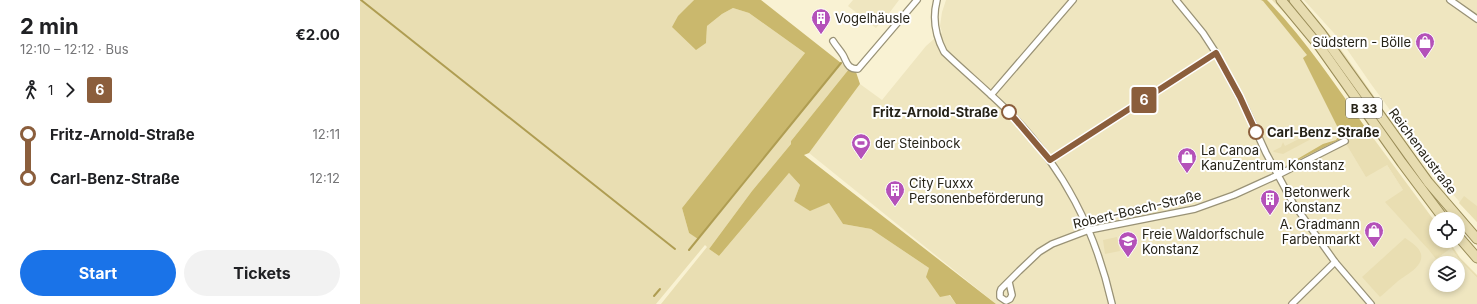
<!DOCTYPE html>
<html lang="en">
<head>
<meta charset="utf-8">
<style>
	:root { --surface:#fff; --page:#f2f2f2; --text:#202124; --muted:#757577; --accent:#1a73e8 }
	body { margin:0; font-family:Inter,sans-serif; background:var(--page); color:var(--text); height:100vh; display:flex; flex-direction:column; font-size:15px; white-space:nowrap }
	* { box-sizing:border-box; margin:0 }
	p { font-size:13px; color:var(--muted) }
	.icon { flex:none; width:22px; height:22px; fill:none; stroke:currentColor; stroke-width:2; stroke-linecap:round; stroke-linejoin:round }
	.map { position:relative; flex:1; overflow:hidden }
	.side { display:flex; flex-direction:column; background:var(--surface); width:360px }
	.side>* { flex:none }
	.badge { padding:0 8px; border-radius:3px; font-size:14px; line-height:26px }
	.controls { position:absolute; left:1069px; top:212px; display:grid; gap:8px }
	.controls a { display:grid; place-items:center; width:36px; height:36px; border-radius:50%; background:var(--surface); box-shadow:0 2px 6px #0003; font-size:20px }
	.map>.badge { position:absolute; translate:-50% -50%; box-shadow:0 0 0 2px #fff }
	.legs { display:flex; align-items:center; gap:6px; height:44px; padding:0 20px; font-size:13px }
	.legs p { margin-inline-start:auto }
	.overview { display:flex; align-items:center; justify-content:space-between; height:68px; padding:0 20px }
	h1 { font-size:22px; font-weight:700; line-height:30px }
	.action { display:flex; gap:8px; margin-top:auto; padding:8px 20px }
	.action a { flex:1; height:46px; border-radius:24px; background:var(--accent); color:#fff; font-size:16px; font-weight:700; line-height:46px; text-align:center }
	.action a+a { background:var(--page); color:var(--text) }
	ul { padding:0 20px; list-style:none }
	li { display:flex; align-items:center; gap:14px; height:44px; font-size:15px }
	li i { display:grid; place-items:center; width:6px; height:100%; margin:0 5px; background:currentColor }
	li i::after { content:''; width:10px; height:10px; margin:-5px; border:3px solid; border-radius:50%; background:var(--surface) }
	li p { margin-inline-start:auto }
	li:first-child i { background:linear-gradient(#0000 50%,currentColor 0) }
	li:last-child i { background:linear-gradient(currentColor 50%,#0000 0) }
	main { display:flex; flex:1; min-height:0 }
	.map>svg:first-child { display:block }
	.built { fill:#efe6c0; fill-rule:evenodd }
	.green { fill:#e9deb2 }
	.forest { fill:#cab86d }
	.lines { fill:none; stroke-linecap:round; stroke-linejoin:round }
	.stream { stroke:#af9d52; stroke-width:2 }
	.minor-casing { stroke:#999276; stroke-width:8 }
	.primary-casing { stroke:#998c58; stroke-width:11 }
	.minor { stroke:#fff; stroke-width:5.5 }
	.primary { stroke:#e7dcb0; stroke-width:9 }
	.line-1-casing { stroke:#fff; stroke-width:9 }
	.line-1 { stroke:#8b5e3c; stroke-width:6 }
	.stop-1-dot { fill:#fff; stroke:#8b5e3c; stroke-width:2 }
	.labels { text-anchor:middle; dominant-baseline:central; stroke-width:4; stroke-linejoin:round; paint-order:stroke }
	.shield { fill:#fff; stroke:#67655d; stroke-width:1 }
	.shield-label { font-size:12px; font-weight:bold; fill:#262318 }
	.poi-label { font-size:13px; fill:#262318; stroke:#fff; text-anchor:start }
	.stop-label { font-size:13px; font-weight:bold; fill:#262318; stroke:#fff; text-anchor:end }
	.street-label { font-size:13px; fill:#262318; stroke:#fff }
</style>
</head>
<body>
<main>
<section class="side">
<div class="overview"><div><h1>2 min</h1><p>12:10 – 12:12 · Bus</p></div><b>€2.00</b></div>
<div class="legs"><svg class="icon" aria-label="walk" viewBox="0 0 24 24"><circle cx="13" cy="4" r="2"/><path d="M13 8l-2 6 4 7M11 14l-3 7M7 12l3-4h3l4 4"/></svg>1<svg class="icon" aria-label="forward" viewBox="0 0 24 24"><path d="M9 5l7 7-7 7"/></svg><b class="badge" style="background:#8b5e3c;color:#fff">6</b></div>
<ul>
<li><i style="color:#8b5e3c"></i><b>Fritz-Arnold-Straße</b><p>12:11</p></li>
<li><i style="color:#8b5e3c"></i><b>Carl-Benz-Straße</b><p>12:12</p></li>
</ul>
<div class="action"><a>Start</a><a>Tickets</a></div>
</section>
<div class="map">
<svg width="1117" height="304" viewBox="0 0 1117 304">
	<rect width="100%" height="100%" fill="#f9f2d3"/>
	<!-- built -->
	<g class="built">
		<polygon points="493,0 539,0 527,16 520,20 521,22 516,28 488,6"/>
		<path d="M586 0H905L960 69 1027 165 1076 241 1091 248 1098 258 1117 278V304H636L449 153 500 84 522 100 566 46 582 32 580 26 582 12ZM1076 263H1098V285H1076Z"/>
		<polygon points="944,0 1117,0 1117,222 1085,185 1011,84 982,42"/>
	</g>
	<!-- green -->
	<g class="green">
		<polygon points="0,0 334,0 329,5 346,43 347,26 362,14 373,8 389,13 445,53 322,208 329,233 339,239 481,63 489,69 431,141 431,144 392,191 349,249 359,256 429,173 440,185 434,201 450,210 469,203 483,224 511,229 569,268 596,304 301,304 347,247 345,245 296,304 0,304"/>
		<path d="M912 0H916L919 3 963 57 1080 219H1077C1051 185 1026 151 1002 116 974 76 947 34 912 0Z"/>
		<path d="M926 0H929L944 18 1094 219H1091C1032 149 986 69 926 0Z"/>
		<path d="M939 0H941C982 46 1014 98 1050 148 1071 177 1093 204 1117 231V234L1069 177Z"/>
		<polygon points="956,124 959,130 953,138 923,154 914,152 913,151 921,147 923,142 925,146 958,129"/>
		<polygon points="1008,131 1076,223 1076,241 1089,241 1100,258 1117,275 1117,278 1098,258 1091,248 1076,259 1069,250 1025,202 1043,190 1027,165 1006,177 985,142"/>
		<polygon points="1104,196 1117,206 1117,222 1099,203"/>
		<polygon points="757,237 760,251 745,254 743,240"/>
		<path d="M1045 238C1051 242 1059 247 1061 254 1064 267 1045 275 1037 282 1031 287 1026 292 1020 297L1002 277Z"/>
	</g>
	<!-- forest -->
	<g class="forest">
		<polygon points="334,0 401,0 481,63 338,239 329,233 322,208 445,53 389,13 373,8 362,14 347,26 346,43 336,50 312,27 318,16"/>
		<path d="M901 0H907C945 39 974 83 1005 127L922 168 963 144 976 140 978 137 980 132 943 58 947 55 903 1Z"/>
		<polygon points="489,69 496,72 500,84 449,153 444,155 636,304 596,304 590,295 580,297 566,277 569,268 511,229 483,224 469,203 450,211 434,201 440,185 429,173 359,256 349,249 392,191 431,144 431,141"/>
	</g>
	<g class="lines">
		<!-- stream -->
		<g class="stream">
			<polyline points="1,0 315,249"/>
			<polyline points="329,250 481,63"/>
			<polyline points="294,296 300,289"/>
		</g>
		<defs>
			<g id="minor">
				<path d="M577 0C572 19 575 35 584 52 606 73 629 92 651 114 704 169 735 229 752 304"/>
				<polyline points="816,0 843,33 856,53 885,107 906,153 933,203 975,262 1011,304"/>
				<polyline points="1090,0 1117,19"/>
				<path d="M473 41C476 46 480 50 483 55 487 62 487 69 498 69L557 0"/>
				<polyline points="631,95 713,0"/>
				<polyline points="690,160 856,53"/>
				<polyline points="649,282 652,295 650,299 646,301 640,297 640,292 641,289 659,271 679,252 692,244 729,230 835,209 874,195 918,175 985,141"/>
				<polyline points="932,304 975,262"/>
			</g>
			<g id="primary">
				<polyline points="921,0 960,47 1042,163 1084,219"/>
				<polyline points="934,0 961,33 1068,182 1117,239"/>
				<polyline points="1098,236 1117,258"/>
			</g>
		</defs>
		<!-- minor casing -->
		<use href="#minor" class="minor-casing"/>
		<!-- primary casing -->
		<use href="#primary" class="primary-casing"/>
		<!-- minor -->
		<use href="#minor" class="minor"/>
		<!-- primary -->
		<use href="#primary" class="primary"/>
	</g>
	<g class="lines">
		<defs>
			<polyline id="line-1" points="649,112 690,160 856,53 880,97 896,132"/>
		</defs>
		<!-- line-1 casing -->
		<use href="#line-1" class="line-1-casing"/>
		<!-- line-1 -->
		<use href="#line-1" class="line-1"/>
	</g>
	<!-- icons -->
	<defs>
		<symbol id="building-pin" viewBox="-11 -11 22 30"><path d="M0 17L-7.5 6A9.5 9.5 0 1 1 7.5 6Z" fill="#b451b9" stroke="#fff"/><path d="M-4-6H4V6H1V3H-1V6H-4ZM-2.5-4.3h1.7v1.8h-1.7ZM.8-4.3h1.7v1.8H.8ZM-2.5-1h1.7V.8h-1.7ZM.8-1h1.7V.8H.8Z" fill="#fff"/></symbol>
		<symbol id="shop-pin" viewBox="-11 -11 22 30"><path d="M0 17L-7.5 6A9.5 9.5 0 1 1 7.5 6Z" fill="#b451b9" stroke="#fff"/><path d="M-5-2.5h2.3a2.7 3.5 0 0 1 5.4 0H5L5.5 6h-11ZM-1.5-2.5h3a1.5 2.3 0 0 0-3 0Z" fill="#fff"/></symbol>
		<symbol id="stadium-pin" viewBox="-11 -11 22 30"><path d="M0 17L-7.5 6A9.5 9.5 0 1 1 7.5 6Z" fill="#b451b9" stroke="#fff"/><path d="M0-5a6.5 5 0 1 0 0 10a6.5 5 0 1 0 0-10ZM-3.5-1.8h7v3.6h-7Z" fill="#fff"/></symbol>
		<symbol id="school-pin" viewBox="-11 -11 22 30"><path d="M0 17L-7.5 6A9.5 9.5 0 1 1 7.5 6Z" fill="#b451b9" stroke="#fff"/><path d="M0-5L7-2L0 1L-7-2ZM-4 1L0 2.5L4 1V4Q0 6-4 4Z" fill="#fff"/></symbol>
	</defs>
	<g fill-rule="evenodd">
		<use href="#building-pin" x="450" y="7" width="22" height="30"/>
		<use href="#shop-pin" x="1054" y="31" width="22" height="30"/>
		<use href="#stadium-pin" x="490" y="132" width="22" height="30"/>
		<use href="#shop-pin" x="816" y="146" width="22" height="30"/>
		<use href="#building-pin" x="524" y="179" width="22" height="30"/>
		<use href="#building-pin" x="899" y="188" width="22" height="30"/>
		<use href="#shop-pin" x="1003" y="220" width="22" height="30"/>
		<use href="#school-pin" x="757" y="230" width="22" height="30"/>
	</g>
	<!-- markers -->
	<g class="stop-1-dot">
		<circle cx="649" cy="112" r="7"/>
		<circle cx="896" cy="132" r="7"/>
	</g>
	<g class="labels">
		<!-- shield labels -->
		<rect class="shield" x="986" y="98" width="36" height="20" rx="3"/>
		<g class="shield-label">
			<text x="1004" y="108">B 33</text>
		</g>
		<!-- poi labels -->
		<g class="poi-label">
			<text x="475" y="18">Vogelhäusle</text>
			<text x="1051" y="42" text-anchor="end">Südstern - Bölle</text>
			<text x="515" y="143">der Steinbock</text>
			<text x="841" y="150">La Canoa<tspan x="841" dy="15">KanuZentrum Konstanz</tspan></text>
			<text x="549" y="183">City Fuxxx<tspan x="549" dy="15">Personenbeförderung</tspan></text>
			<text x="924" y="192">Betonwerk<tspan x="924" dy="15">Konstanz</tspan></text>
			<text x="1000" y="224" text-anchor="end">A. Gradmann<tspan x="1000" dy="15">Farbenmarkt</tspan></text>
			<text x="782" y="234">Freie Waldorfschule<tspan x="782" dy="15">Konstanz</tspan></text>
		</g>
		<!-- stop labels -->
		<g class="stop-label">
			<text x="638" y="112">Fritz-Arnold-Straße</text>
			<text x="907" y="132" text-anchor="start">Carl-Benz-Straße</text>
		</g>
		<!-- street labels -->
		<g class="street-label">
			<text transform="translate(1063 151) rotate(53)">Reichenaustraße</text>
			<text transform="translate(777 209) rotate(-13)">Robert-Bosch-Straße</text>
		</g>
	</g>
</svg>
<div class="controls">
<a><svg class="icon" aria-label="locate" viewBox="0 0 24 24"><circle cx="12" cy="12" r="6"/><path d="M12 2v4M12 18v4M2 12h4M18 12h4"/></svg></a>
<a><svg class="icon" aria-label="layers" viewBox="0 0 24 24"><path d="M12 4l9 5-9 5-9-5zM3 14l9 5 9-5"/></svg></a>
</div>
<b class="badge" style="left:784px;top:100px;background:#8b5e3c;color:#fff">6</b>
</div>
</main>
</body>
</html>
